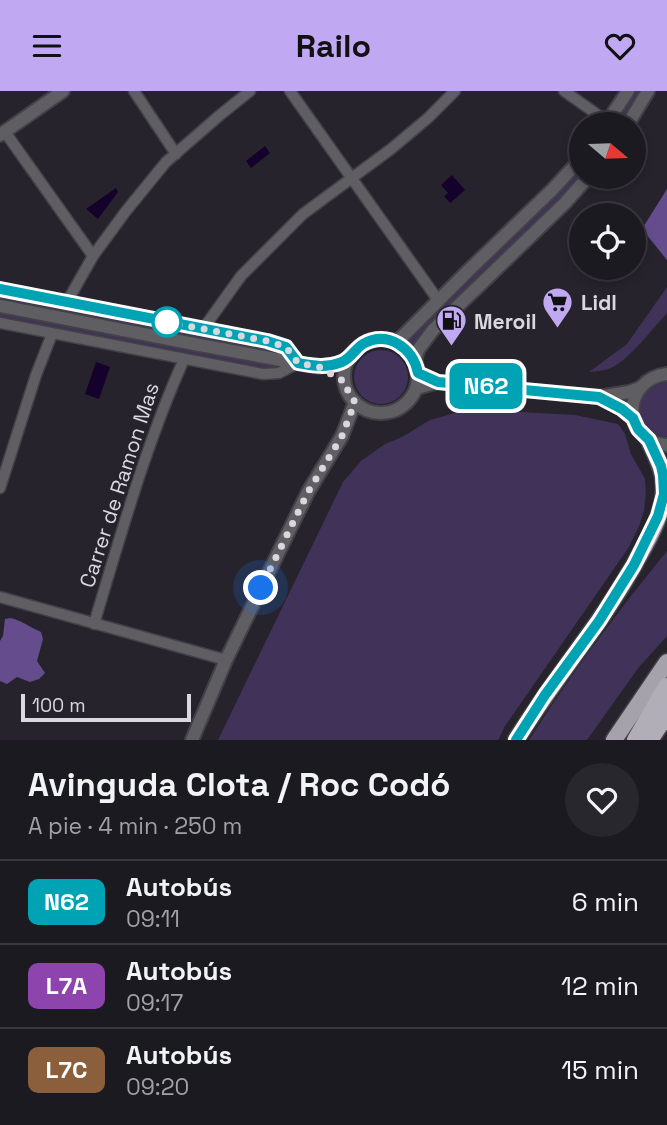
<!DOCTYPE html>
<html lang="es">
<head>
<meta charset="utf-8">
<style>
	:root { --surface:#1c1a21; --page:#29272e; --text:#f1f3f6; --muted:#a0a1a5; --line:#3a383f; --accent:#c1a8f3 }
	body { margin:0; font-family:"Space Grotesk",sans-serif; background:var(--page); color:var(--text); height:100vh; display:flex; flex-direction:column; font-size:26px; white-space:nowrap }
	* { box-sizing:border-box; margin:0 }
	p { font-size:23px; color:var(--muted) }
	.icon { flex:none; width:38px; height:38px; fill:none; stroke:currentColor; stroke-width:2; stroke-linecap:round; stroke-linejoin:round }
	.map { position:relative; height:649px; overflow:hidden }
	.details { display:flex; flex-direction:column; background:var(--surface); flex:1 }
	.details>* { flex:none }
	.badge { padding:0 14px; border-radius:10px; font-size:24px; line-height:46px }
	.needle { width:46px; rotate:109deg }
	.buttons { position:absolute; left:569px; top:21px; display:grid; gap:14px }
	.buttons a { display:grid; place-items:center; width:77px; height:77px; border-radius:50%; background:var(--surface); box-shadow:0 4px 10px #0003,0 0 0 2px var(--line); font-size:35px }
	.scale { position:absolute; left:21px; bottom:18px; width:170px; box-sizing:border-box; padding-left:7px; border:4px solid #dad8de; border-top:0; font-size:19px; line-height:24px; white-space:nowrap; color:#dad8de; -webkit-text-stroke:5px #26232c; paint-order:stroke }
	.you { position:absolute; width:35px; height:35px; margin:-18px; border:5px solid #fff; border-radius:50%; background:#1a73e8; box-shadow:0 0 0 10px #1a73e833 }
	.map>.badge { position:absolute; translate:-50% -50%; box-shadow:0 0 0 4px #fff }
	.round { display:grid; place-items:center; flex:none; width:74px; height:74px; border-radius:37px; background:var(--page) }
	.summary { display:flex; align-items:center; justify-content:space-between; height:119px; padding:0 28px }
	h1 { font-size:33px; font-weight:600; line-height:52px }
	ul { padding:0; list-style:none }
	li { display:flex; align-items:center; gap:21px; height:84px; padding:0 28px; border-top:2px solid var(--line) }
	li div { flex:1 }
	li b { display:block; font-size:26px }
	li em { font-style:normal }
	li .badge { min-width:77px; font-weight:700; text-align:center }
	header { display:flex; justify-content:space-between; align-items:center; height:91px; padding:0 28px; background:var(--accent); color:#111; font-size:32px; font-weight:600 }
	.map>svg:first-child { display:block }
	.green { fill:#403258 }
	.forest { fill:#654d8d }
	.water { fill:#15022c }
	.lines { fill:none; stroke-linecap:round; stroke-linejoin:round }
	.minor-casing { stroke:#434048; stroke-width:13 }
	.tertiary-casing { stroke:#434048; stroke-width:16 }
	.trunk-casing { stroke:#434048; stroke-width:19 }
	.motorway-casing { stroke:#434048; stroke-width:21 }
	.minor { stroke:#5f5e63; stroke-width:10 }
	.tertiary { stroke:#5f5e63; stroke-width:12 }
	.trunk { stroke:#a6a2ac; stroke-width:16 }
	.motorway { stroke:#b1aeb8; stroke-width:18 }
	.line-casing { stroke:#fff; stroke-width:16 }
	.line { stroke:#00a3b4; stroke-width:10 }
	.walk { stroke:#dad8de; stroke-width:7; stroke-dasharray:0 12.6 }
	.stop-dot { fill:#fff; stroke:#00a3b4; stroke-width:3.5 }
	.labels { text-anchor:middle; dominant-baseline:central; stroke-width:6; stroke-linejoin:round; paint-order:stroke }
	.poi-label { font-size:21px; font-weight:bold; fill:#dad8de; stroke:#26232c; text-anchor:start }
	.street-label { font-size:21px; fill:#dad8de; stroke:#26232c }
</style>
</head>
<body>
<header><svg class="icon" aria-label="menu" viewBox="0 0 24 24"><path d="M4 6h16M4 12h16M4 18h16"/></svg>Railo<svg class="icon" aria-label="heart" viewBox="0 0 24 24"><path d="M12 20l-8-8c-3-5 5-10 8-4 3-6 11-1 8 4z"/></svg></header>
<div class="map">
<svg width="667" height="649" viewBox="0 0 667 649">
	<rect width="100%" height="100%" fill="#26232c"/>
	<!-- green -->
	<g class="green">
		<polygon points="633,0 642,0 621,33 612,33"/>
		<path d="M581 74V84C528 144 464 193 413 255L406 250 456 197 524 136 554 106Z"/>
		<path d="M667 196V222C653 237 629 269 611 277 604 280 597 280 589 281L627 253Z"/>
		<polygon points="0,198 267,250 319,276 263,283 0,232"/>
		<circle cx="381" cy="286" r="27"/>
		<path d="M667 291V346C631 342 630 296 667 291Z"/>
		<polygon points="469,318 575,324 618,333 625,343 631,363 645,388 646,400 644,420 639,435 629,456 505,635 498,649 218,649 343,391 361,370 385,353 402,346 430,329"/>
		<path d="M667 460V545L639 576 587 649H529C571 583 617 521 667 460Z"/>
	</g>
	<!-- forest -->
	<g class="forest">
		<polygon points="667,98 667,169 642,138"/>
		<path d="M11 527C22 530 30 536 41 541L43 548 37 570 45 582 39 588 30 591 17 586 7 593 0 590V550L3 545 5 528Z"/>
	</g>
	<!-- water -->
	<g class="water">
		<polygon points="265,55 270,62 251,77 246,70"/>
		<polygon points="452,84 465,99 450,112 444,105 448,102 441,94"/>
		<polygon points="116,97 118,101 98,128 86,118"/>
		<polygon points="96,271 110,276 99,308 85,303"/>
	</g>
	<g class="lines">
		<defs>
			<g id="minor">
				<polyline points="134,0 176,63"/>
				<polyline points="290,0 438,209"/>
				<polyline points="564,0 608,31"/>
				<polyline points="5,41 93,165"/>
				<polyline points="0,198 267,250 286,256 298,272 279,282 263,283 0,232"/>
				<polyline points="67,211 93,165 126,120 166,71 220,24 250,0"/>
				<polyline points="203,238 241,185 303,123 391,58 428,27 455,0"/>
				<polyline points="0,397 36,284 52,243"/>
				<polyline points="0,506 226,569"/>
				<path d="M94 533C121 443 146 353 184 268"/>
			</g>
			<g id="tertiary">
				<polyline points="606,33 628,0"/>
				<polyline points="628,33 648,0"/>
				<polyline points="0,44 63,0"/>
				<polyline points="0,215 194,253 319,276 340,272 349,268"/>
				<circle cx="381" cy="285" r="37"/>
				<polyline points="395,251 402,246 469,179 552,99 581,68"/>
				<polyline points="415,270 418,259 433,239 565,112 588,86"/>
				<path d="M667 283C621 289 621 351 667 354"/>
				<polyline points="417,297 438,291 599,306 629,301 640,297"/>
				<polyline points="599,306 622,318 633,327"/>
				<polyline points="192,649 226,569 308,401 342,345 355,311"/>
			</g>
			<g id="trunk">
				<path d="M516 649C555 586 604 530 639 465 651 444 665 419 664 395 664 378 655 364 649 349"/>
				<polyline points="614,649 667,571"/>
			</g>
			<g id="motorway">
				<polyline points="636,649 667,596"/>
				<polyline points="649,649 667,622"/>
			</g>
		</defs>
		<!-- minor casing -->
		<use href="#minor" class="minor-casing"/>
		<!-- tertiary casing -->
		<use href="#tertiary" class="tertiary-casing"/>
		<!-- trunk casing -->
		<use href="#trunk" class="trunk-casing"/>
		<!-- motorway casing -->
		<use href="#motorway" class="motorway-casing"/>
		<!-- minor -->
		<use href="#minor" class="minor"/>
		<!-- tertiary -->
		<use href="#tertiary" class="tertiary"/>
		<!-- trunk -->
		<use href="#trunk" class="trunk"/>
		<!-- motorway -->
		<use href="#motorway" class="motorway"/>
	</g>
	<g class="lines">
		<defs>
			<path id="line" d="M0 198 267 250 286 256 298 272C314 275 327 277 342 271 351 267 355 258 363 253 388 239 413 257 418 282L438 291 599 306 622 318 633 327 638 338 649 349 661 375 663 384 664 403 658 425 634 474 599 530 545 604 516 649"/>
		</defs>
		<!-- line casing -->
		<use href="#line" class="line-casing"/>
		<!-- line -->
		<use href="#line" class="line"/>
		<!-- walk -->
		<polyline class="walk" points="167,231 267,250 286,256 298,272 319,276 345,291 349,303 355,311 342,345 308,401 261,497"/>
	</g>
	<!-- icons -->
	<defs>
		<symbol id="supermarket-pin" viewBox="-11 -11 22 30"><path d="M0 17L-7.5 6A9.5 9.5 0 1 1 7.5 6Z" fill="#c1a8f3" stroke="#26232c"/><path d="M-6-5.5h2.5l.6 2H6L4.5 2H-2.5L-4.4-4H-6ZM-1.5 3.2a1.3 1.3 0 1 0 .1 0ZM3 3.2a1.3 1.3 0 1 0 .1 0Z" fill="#111"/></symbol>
		<symbol id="fuel-pin" viewBox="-11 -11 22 30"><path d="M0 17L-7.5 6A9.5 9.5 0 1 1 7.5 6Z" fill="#c1a8f3" stroke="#26232c"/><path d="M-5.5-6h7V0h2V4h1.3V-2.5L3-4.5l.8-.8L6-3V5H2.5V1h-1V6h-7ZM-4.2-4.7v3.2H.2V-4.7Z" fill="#111"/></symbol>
	</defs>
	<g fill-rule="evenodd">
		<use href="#supermarket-pin" x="540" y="194" width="35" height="47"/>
		<use href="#fuel-pin" x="434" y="212" width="35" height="47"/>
	</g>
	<!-- markers -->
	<circle class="stop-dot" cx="167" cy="231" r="14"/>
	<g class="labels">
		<!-- poi labels -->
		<g class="poi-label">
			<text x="581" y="211">Lidl</text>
			<text x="474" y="230">Meroil</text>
		</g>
		<!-- street labels -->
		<g class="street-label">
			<text transform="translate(119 394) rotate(-72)">Carrer de Ramon Mas</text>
		</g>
	</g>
</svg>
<div class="buttons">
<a><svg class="needle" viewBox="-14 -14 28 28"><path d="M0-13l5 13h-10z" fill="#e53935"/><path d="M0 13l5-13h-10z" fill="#a0a1a5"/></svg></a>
<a><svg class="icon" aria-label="locate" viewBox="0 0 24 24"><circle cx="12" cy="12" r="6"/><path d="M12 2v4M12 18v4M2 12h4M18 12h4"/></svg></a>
</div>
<div class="scale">100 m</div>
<div class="you" style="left:261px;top:497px"></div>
<b class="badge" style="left:486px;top:295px;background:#00a3b4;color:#fff">N62</b>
</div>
<section class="details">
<div class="summary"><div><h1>Avinguda Clota / Roc Codó</h1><p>A pie · 4 min · 250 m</p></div><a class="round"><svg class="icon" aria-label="heart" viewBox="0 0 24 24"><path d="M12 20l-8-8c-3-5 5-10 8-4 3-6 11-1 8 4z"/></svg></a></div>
<ul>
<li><span class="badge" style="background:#00a3b4;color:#fff">N62</span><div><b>Autobús</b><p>09:11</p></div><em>6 min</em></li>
<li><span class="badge" style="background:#8e44ad;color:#fff">L7A</span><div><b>Autobús</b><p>09:17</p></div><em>12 min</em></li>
<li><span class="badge" style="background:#8b5e3c;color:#fff">L7C</span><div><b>Autobús</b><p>09:20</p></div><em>15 min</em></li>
</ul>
</section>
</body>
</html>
